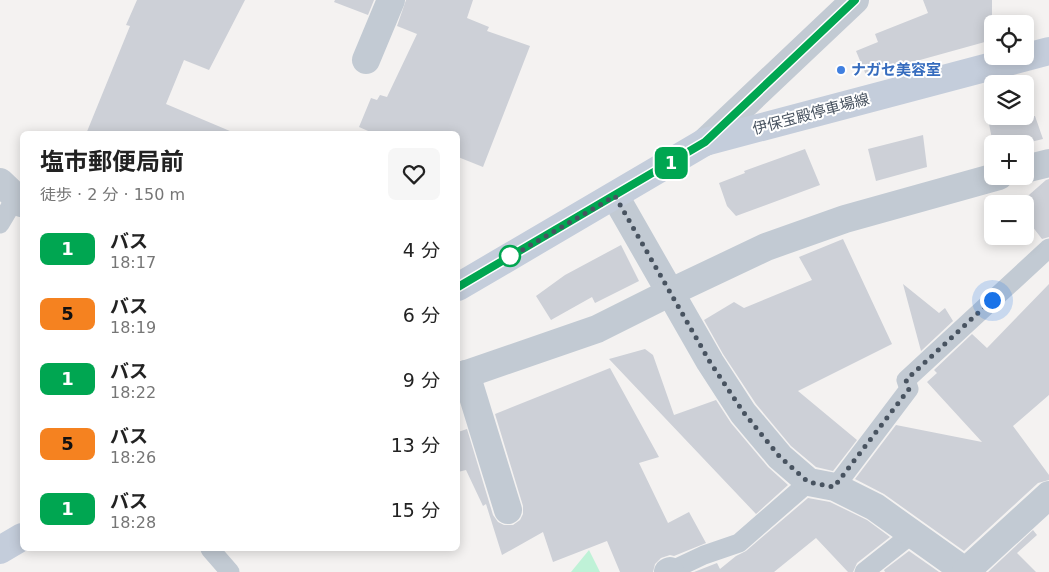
<!DOCTYPE html>
<html lang="ja">
<head>
<meta charset="utf-8">
<style>
	:root { --surface:#fff; --page:#f6f6f6; --text:#222; --muted:#767676 }
	body { margin:0; font-family:"DejaVu Sans","Noto Sans JP",sans-serif; background:var(--page); color:var(--text); height:100vh; display:flex; flex-direction:column; font-size:19px; white-space:nowrap }
	* { box-sizing:border-box; margin:0 }
	p { font-size:16px; color:var(--muted) }
	.icon { flex:none; width:28px; height:28px; fill:none; stroke:currentColor; stroke-width:2; stroke-linecap:round; stroke-linejoin:round }
	.map { position:relative; flex:1; overflow:hidden }
	.panel { position:absolute; left:20px; top:131px; width:440px; height:420px; display:flex; flex-direction:column; background:var(--surface); border-radius:8px; box-shadow:0 2px 12px #0003 }
	.panel>* { flex:none }
	.badge { padding:0 10px; border-radius:8px; font-size:18px; line-height:32px }
	.buttons { position:absolute; left:984px; top:15px; display:grid; gap:10px }
	.buttons a { display:grid; place-items:center; width:50px; height:50px; border-radius:8px; background:var(--surface); box-shadow:0 2px 12px #0003; font-size:25px }
	.you { position:absolute; width:25px; height:25px; margin:-12px; border:4px solid #fff; border-radius:50%; background:#1a73e8; box-shadow:0 0 0 8px #1a73e833 }
	.map>.badge { position:absolute; translate:-50% -50%; box-shadow:0 0 0 2px #fff }
	.round { display:grid; place-items:center; flex:none; width:52px; height:52px; border-radius:8px; background:var(--page) }
	.head { display:flex; align-items:center; justify-content:space-between; height:85px; padding:0 20px }
	h1 { font-size:24px; font-weight:700; line-height:38px }
	ul { padding:0; list-style:none }
	li { display:flex; align-items:center; gap:15px; height:65px; padding:0 20px }
	li div { flex:1 }
	li b { display:block; font-size:19px }
	li em { font-style:normal }
	li .badge { min-width:55px; font-weight:700; text-align:center }
	.map>svg:first-child { display:block }
	.green { fill:#bff2d7 }
	.building { fill:#cdd0d7 }
	.lines { fill:none; stroke-linecap:round; stroke-linejoin:round }
	.service { stroke:#c2cad3; stroke-width:19 }
	.minor { stroke:#c2cad3; stroke-width:28 }
	.tertiary { stroke:#c2cad3; stroke-width:28 }
	.secondary { stroke:#c4cddb; stroke-width:28 }
	.line-casing { stroke:#fff; stroke-width:11 }
	.line { stroke:#00a651; stroke-width:8 }
	.walk { stroke:#485360; stroke-width:5; stroke-dasharray:0 9 }
	.shop-dot { fill:#3f7fe0; stroke:#fff; stroke-width:2 }
	.stop-dot { fill:#fff; stroke:#00a651; stroke-width:2.5 }
	.labels { text-anchor:middle; dominant-baseline:central; stroke-width:4; stroke-linejoin:round; paint-order:stroke }
	.shop-label { font-size:15px; font-weight:bold; fill:#366cbe; stroke:#fff; text-anchor:start }
	.street-label { font-size:15px; fill:#485360; stroke:#fff }
</style>
</head>
<body>
<div class="map">
<svg width="1049" height="572" viewBox="0 0 1049 572">
	<rect width="100%" height="100%" fill="#f4f2f1"/>
	<!-- green -->
	<polygon class="green" points="589,550 600,572 571,572"/>
	<!-- building -->
	<g class="building">
		<polygon points="137,0 245,0 209,70 184,60 166,104 237,134 86,134 130,26 126,25"/>
		<polygon points="335,0 374,0 368,15 334,2"/>
		<polygon points="406,0 473,0 467,18 489,27 487,31 530,46 483,167 458,157 458,134 375,134 359,127 371,98 377,100 380,95 387,97 417,34 397,26"/>
		<polygon points="923,0 992,0 992,40 866,75 856,51 878,42 875,34 928,13"/>
		<polygon points="1001,116 1035,116 1043,139 1022,144 993,144 988,119"/>
		<polygon points="923,135 927,167 876,181 868,149"/>
		<polygon points="805,149 820,185 736,216 727,206 719,183 745,173 744,171"/>
		<polygon points="1049,179 1049,237 1042,239 1025,217 1025,204 1021,204 1021,202 1046,180"/>
		<polygon points="843,239 892,344 798,391 857,440 833,471 816,467 791,446 756,404 723,354 704,320 734,302 744,308 812,280 799,257"/>
		<polygon points="621,245 639,281 595,303 592,297 551,320 536,296 565,275"/>
		<polygon points="903,284 939,313 945,308 953,321 921,351"/>
		<polygon points="1049,284 1049,395 1013,426 1049,475 1049,480 1038,483 964,551 884,494 855,479 896,425 982,442 927,382 937,373 934,370 972,334 987,348"/>
		<polygon points="645,349 653,355 674,415 716,400 731,423 768,467 788,485 756,514 609,359"/>
		<polygon points="610,368 659,457 639,463 668,523 689,512 706,543 674,556 670,555 661,558 655,564 653,572 620,572 607,541 553,562 543,532 502,555 486,504 483,506 466,470 458,472 458,432 467,429 493,515 498,522 504,525 513,525 520,520 523,514 523,506 495,414"/>
		<polygon points="808,498 830,502 867,520 890,537 857,563 853,572 848,572 816,538 774,572 694,572 717,563 720,569 736,556 746,551"/>
		<polygon points="1033,530 1037,535 1017,553 1036,572 988,572"/>
		<polygon points="909,551 939,572 885,572 884,570"/>
	</g>
	<g class="lines">
		<!-- service -->
		<g class="service">
			<polyline points="0,224 16,197"/>
			<polyline points="835,487 909,389 906,380 1049,248"/>
			<polyline points="210,549 230,572"/>
			<polyline points="670,571 704,555 739,543 809,482"/>
			<polyline points="864,572 912,534"/>
		</g>
		<!-- minor -->
		<g class="minor">
			<polyline points="366,60 391,0"/>
			<polyline points="1025,169 1049,163"/>
			<polyline points="0,182 22,203"/>
			<polyline points="615,196 710,362 743,413 780,457 809,482 835,487 875,507 966,572"/>
			<polyline points="466,374 508,510"/>
			<polyline points="458,377 597,329 671,292 766,247 845,219 999,176"/>
			<polyline points="966,571 1049,495"/>
			<polyline points="668,572 670,571"/>
		</g>
		<!-- tertiary -->
		<polyline class="tertiary" points="705,142 855,0"/>
		<!-- secondary -->
		<g class="secondary">
			<polyline points="458,287 705,142 1049,51"/>
			<polyline points="0,550 22,537"/>
		</g>
	</g>
	<g class="lines">
		<defs>
			<polyline id="line" points="458,287 705,142 855,0"/>
		</defs>
		<!-- line casing -->
		<use href="#line" class="line-casing"/>
		<!-- line -->
		<use href="#line" class="line"/>
		<!-- walk -->
		<polyline class="walk" points="510,256 505,260 615,196 710,362 744,413 780,457 808,482 834,487 909,389 906,380 992,300"/>
	</g>
	<!-- markers -->
	<circle class="shop-dot" cx="841" cy="70" r="5"/>
	<circle class="stop-dot" cx="510" cy="256" r="10"/>
	<g class="labels">
		<!-- shop labels -->
		<g class="shop-label">
			<text x="851" y="70">ナガセ美容室</text>
		</g>
		<!-- street labels -->
		<g class="street-label">
			<text transform="translate(811 114) rotate(-15)">伊保宝殿停車場線</text>
		</g>
	</g>
</svg>
<div class="buttons">
<a><svg class="icon" aria-label="locate" viewBox="0 0 24 24"><circle cx="12" cy="12" r="6"/><path d="M12 2v4M12 18v4M2 12h4M18 12h4"/></svg></a>
<a><svg class="icon" aria-label="layers" viewBox="0 0 24 24"><path d="M12 4l9 5-9 5-9-5zM3 14l9 5 9-5"/></svg></a>
<a>+</a>
<a>−</a>
</div>
<div class="you" style="left:992px;top:300px"></div>
<b class="badge" style="left:671px;top:163px;background:#00a651;color:#fff">1</b>
<section class="panel">
<div class="head"><div><h1>塩市郵便局前</h1><p>徒歩 · 2 分 · 150 m</p></div><a class="round"><svg class="icon" aria-label="heart" viewBox="0 0 24 24"><path d="M12 20l-8-8c-3-5 5-10 8-4 3-6 11-1 8 4z"/></svg></a></div>
<ul>
<li><span class="badge" style="background:#00a651;color:#fff">1</span><div><b>バス</b><p>18:17</p></div><em>4 分</em></li>
<li><span class="badge" style="background:#f58220;color:#111">5</span><div><b>バス</b><p>18:19</p></div><em>6 分</em></li>
<li><span class="badge" style="background:#00a651;color:#fff">1</span><div><b>バス</b><p>18:22</p></div><em>9 分</em></li>
<li><span class="badge" style="background:#f58220;color:#111">5</span><div><b>バス</b><p>18:26</p></div><em>13 分</em></li>
<li><span class="badge" style="background:#00a651;color:#fff">1</span><div><b>バス</b><p>18:28</p></div><em>15 分</em></li>
</ul>
</section>
</div>
</body>
</html>
